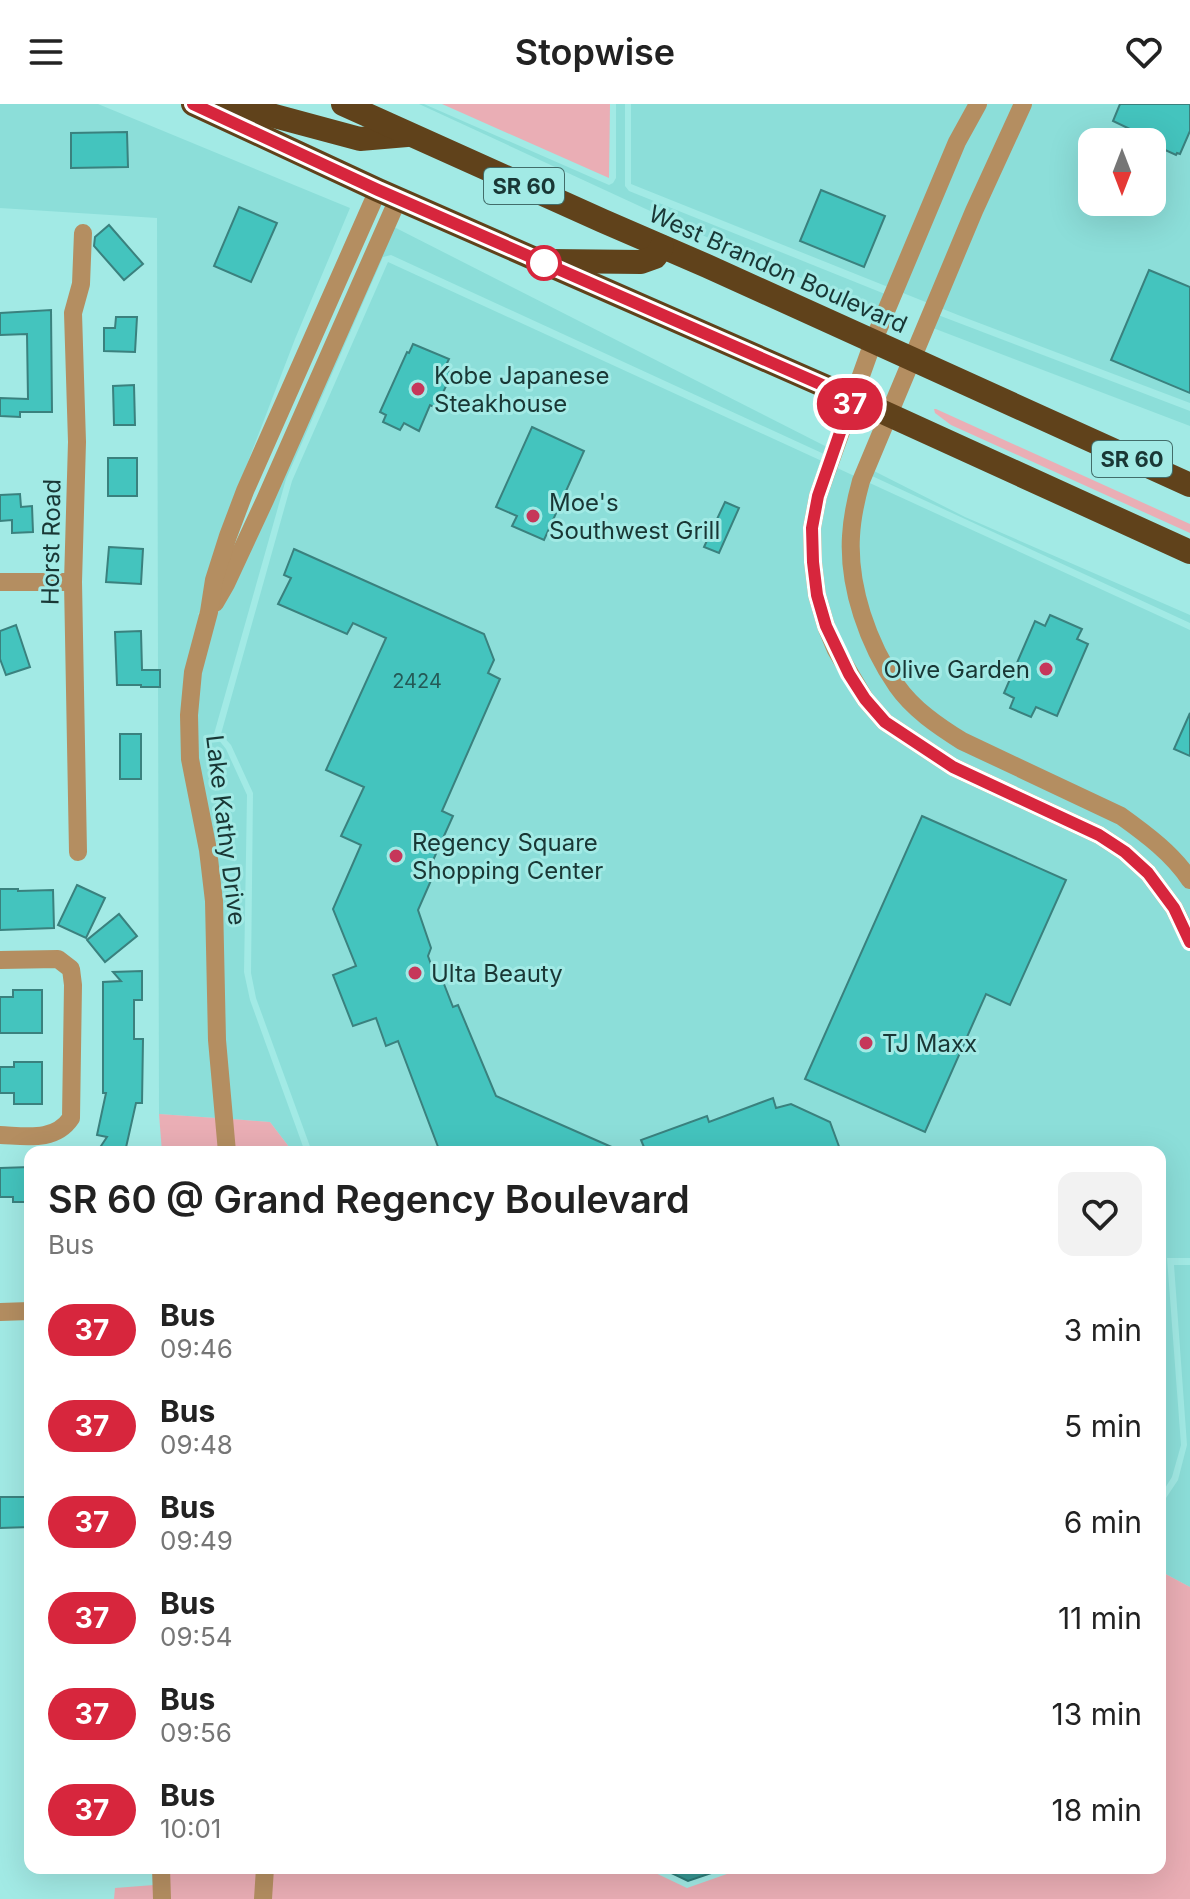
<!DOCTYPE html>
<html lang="en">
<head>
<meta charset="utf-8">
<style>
	:root { --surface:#fff; --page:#f2f2f2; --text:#222; --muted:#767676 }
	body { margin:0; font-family:Inter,sans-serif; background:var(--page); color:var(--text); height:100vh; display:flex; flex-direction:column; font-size:30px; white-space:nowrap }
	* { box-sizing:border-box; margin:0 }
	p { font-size:26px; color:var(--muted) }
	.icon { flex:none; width:44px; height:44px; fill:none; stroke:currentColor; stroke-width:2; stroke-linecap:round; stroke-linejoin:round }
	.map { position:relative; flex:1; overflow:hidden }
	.panel { position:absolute; left:24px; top:1042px; width:1142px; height:728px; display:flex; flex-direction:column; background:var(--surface); border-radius:16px; box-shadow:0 8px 32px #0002 }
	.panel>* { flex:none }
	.badge { padding:0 16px; border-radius:26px; font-size:28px; line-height:52px }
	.needle { width:52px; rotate:180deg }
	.controls { position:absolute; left:1078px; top:24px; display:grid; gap:16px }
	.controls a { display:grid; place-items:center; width:88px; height:88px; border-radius:16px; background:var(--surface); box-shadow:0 8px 32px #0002; font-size:40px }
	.map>.badge { position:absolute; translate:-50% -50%; box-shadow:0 0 0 4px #fff }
	.round { display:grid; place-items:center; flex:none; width:84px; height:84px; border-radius:16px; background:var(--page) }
	.summary { display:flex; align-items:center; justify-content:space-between; height:136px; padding:0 24px }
	h1 { font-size:38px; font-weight:600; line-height:60px }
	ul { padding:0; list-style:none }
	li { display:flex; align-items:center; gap:24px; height:96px; padding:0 24px }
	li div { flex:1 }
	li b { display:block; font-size:30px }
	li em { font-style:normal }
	li .badge { min-width:88px; font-weight:700; text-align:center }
	header { display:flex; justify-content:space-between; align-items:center; height:104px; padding:0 24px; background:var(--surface); font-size:36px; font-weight:600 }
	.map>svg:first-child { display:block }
	.built { fill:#8cded9; fill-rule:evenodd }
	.green { fill:#eaaeb5 }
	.water { fill:#369591; stroke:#2d7975; stroke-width:2 }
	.building { fill:#44c4be; stroke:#3a817e; stroke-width:2 }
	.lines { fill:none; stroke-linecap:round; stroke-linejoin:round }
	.minor { stroke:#b48e61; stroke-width:18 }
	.highway { stroke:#60421b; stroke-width:24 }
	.line-casing { stroke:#fff; stroke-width:18 }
	.line { stroke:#d7263d; stroke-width:12 }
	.stop-dot { fill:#fff; stroke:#d7263d; stroke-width:4 }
	.poi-dot { fill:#c6375a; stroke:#a2eae5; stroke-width:3 }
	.labels { text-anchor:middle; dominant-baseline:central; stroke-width:6; stroke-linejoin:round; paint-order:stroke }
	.number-label { font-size:20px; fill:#245a57 }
	.shield { fill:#a2eae5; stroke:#426d6a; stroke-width:2 }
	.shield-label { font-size:22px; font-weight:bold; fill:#193735 }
	.street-label { font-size:24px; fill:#193735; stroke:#a2eae5 }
	.poi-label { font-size:24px; fill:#193735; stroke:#a2eae5; text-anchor:start }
</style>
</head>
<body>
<header><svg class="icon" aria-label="menu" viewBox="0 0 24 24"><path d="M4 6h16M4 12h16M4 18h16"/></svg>Stopwise<svg class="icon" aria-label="heart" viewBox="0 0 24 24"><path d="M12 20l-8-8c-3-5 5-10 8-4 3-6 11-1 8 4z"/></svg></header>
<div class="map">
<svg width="1190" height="1795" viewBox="0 0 1190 1795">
	<rect width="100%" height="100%" fill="#a2eae5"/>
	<!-- built -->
	<g class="built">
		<polygon points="0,0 98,0 350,104 295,235 221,428 202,505 198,510 200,511 185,567 200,748 207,798 216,1014 159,1010 157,114 0,104"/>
		<polygon points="419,0 424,0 609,81 613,79 616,74 616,0 625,0 625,82 629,87 885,190 879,204 767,161"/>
		<path d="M631 0H1190V299L958 211 631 80ZM1092 38H1152V98H1092Z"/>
		<polygon points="394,123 827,343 824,350 391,151 383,153 286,375 214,630 226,645 247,691 244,868 250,896 305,1048 293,1048 270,1018 232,1015 198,654 197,611 200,570 216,512 233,484"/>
		<polygon points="388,158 1190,526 1190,1154 1167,1154 1181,1341 1172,1373 1160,1392 1160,1048 312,1048 256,894 251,869 253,689 231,641 221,630 292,377"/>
		<polygon points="938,211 1190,307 1190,322 933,224"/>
		<polygon points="874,367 965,413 1190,511 1190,519 872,372"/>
		<polygon points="1174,1161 1190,1161 1190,1483 1160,1467 1160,1403 1178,1376 1187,1341"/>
	</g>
	<!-- green -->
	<g class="green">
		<polygon points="442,0 610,0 609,74"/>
		<polygon points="934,305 936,305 1190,420 1190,429 951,321 935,309"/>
		<polygon points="159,1010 216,1014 219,1048 162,1048"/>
		<polygon points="232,1015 270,1018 293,1048 235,1048"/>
		<polygon points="1160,1467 1190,1483 1190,1795 271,1795 273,1764 645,1764 687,1784 744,1764 1160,1764"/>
		<polygon points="169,1764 257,1764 255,1795 169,1795"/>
		<polygon points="154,1781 154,1795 114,1795 115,1784"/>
	</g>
	<!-- water -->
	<polygon class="water" points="661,1764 726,1764 688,1777"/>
	<!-- building -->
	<g class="building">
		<polygon points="1120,0 1190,0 1190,27 1180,50 1177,49 1176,51 1152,40 1152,38 1126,38 1132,26 1113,17"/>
		<polygon points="127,28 128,63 71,64 71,29"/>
		<polygon points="821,86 885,112 864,163 800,137"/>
		<polygon points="239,103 277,119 251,178 214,162"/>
		<polygon points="109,121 143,160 124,176 94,142 95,133"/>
		<polygon points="1149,166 1190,183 1190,289 1111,256"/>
		<polygon points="51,206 52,308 20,308 20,313 0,312 0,294 28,295 27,230 0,231 0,209"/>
		<polygon points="116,213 137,213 135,248 104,247 104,224 115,224"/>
		<polygon points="413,240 449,255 444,265 452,269 436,304 430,301 419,327 404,319 400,326 383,318 386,311 380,308 407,248 409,249"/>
		<polygon points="134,281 135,321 114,321 113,282"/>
		<polygon points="532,323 584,347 544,436 512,422 517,412 496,403"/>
		<rect x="108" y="354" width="29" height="38"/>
		<polygon points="20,390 21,403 32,402 33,428 12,429 12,416 0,417 0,391"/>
		<polygon points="725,398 739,404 719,449 704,443"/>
		<polygon points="109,443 143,445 141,480 106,478"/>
		<polygon points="294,445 484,530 494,556 488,569 500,575 442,707 453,712 430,763 436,765 418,806 431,844 428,852 437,877 442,875 453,903 458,901 496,992 623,1048 440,1048 398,937 386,942 376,914 353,922 333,871 356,862 333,805 361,741 341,732 364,683 326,666 386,534 353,519 347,530 278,500 291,474 284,471"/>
		<polygon points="1050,511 1082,525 1077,535 1088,540 1057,612 1036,603 1031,613 1010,604 1014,594 1004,589 1035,517 1045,522"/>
		<polygon points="16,521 30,563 6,571 0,555 0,527"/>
		<polygon points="141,527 142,566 160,566 160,583 141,583 141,581 117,581 115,528"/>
		<polygon points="1190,609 1190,652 1174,645"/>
		<rect x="120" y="630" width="21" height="45"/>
		<polygon points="922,712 1066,776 1010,901 986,890 925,1028 805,975"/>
		<polygon points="77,781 105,794 86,834 58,821"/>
		<polygon points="0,785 18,785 18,787 53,786 54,824 0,826"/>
		<polygon points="119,810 137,832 105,858 87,836"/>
		<polygon points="142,867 142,896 134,896 134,935 143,935 142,999 136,999 125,1048 97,1048 107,1033 97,1031 106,989 103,989 103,878 121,877 113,868"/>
		<polygon points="13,886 42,886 42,929 0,929 0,893 13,893"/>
		<polygon points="14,958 42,958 42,1000 14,1000 14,989 0,989 0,963 14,963"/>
		<polygon points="773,994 776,1004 791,1000 830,1018 841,1048 646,1048 641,1036 707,1012 709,1018"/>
		<polygon points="30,1063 30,1098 13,1098 13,1093 0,1093 0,1064"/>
		<polygon points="0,1393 30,1393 30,1423 0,1424"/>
	</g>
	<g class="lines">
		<!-- minor -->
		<g class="minor">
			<polyline points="978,0 957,38 873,238 818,392 812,424 813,458 817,491 826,522 836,546 865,595 885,618 953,663 1099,731 1125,748 1148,769 1174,804 1190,837"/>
			<path d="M1023 0 974 107 861 377C856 395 852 413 851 432 848 483 868 540 897 582 913 605 938 622 962 637L1121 712C1146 730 1173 750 1190 776"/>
			<polyline points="0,478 73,478"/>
			<polyline points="215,499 226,480 265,396 398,95"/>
			<polyline points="78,748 73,478 77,338 73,209 81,180 83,129"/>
			<path d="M0 856 58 855 71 865 73 881 71 1014C55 1038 26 1032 0 1031"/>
			<polyline points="227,1048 217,936 214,797 208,746 190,655 189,611 193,568 209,508 214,476 228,432 245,387 378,86"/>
			<polyline points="0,1208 30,1207"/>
			<polyline points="161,1764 162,1795"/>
			<polyline points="263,1795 265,1764"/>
		</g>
		<!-- highway -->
		<g class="highway">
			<polyline points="193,0 378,86 852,294 1190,448"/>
			<polyline points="230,0 360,35 407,31"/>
			<polyline points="343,0 603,117 707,162 1190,381"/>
			<polyline points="550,157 641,158 655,153 662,143"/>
		</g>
	</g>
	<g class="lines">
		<defs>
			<polyline id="line" points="193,0 378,86 852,294 818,392 812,424 813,458 817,491 826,522 849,570 865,595 885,618 953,663 1099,731 1125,748 1148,769 1174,804 1190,838"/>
		</defs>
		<!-- line casing -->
		<use href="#line" class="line-casing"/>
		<!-- line -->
		<use href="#line" class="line"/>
	</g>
	<!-- markers -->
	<circle class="stop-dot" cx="544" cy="159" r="16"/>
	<g class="poi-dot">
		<circle cx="418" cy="285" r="8"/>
		<circle cx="533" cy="412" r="8"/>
		<circle cx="1046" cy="565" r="8"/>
		<circle cx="396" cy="752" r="8"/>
		<circle cx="415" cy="869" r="8"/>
		<circle cx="866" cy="939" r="8"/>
	</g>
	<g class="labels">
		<!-- number labels -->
		<g class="number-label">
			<text x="417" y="577">2424</text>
		</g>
		<!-- shield labels -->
		<g class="shield">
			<rect x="484" y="64" width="80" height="36" rx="6"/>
			<rect x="1092" y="337" width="80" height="36" rx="6"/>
		</g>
		<g class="shield-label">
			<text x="524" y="82">SR 60</text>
			<text x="1132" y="355">SR 60</text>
		</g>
		<!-- street labels -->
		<g class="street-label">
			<text transform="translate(778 165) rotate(24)">West Brandon Boulevard</text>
			<text transform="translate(51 438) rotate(-89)">Horst Road</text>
			<text transform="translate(226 726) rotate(83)">Lake Kathy Drive</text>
		</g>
		<!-- poi labels -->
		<g class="poi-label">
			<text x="434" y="271">Kobe Japanese<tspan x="434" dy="28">Steakhouse</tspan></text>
			<text x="549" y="398">Moe's<tspan x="549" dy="28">Southwest Grill</tspan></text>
			<text x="1030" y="565" text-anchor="end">Olive Garden</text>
			<text x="412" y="738">Regency Square<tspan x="412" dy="28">Shopping Center</tspan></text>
			<text x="431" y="869">Ulta Beauty</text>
			<text x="882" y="939">TJ Maxx</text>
		</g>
	</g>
</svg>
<div class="controls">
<a><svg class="needle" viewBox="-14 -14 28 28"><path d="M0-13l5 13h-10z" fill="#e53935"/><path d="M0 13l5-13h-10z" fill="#767676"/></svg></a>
</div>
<b class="badge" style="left:850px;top:300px;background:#d7263d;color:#fff">37</b>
<section class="panel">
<div class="summary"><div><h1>SR 60 @ Grand Regency Boulevard</h1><p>Bus</p></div><a class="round"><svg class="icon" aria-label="heart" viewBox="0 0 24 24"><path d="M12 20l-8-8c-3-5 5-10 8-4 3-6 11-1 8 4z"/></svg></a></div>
<ul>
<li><span class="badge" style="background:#d7263d;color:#fff">37</span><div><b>Bus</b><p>09:46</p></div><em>3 min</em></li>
<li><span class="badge" style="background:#d7263d;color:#fff">37</span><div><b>Bus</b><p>09:48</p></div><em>5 min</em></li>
<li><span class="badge" style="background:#d7263d;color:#fff">37</span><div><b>Bus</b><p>09:49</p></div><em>6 min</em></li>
<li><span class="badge" style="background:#d7263d;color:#fff">37</span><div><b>Bus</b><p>09:54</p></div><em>11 min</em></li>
<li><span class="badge" style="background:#d7263d;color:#fff">37</span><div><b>Bus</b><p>09:56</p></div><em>13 min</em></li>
<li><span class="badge" style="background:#d7263d;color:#fff">37</span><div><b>Bus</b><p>10:01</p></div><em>18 min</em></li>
</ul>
</section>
</div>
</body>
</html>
